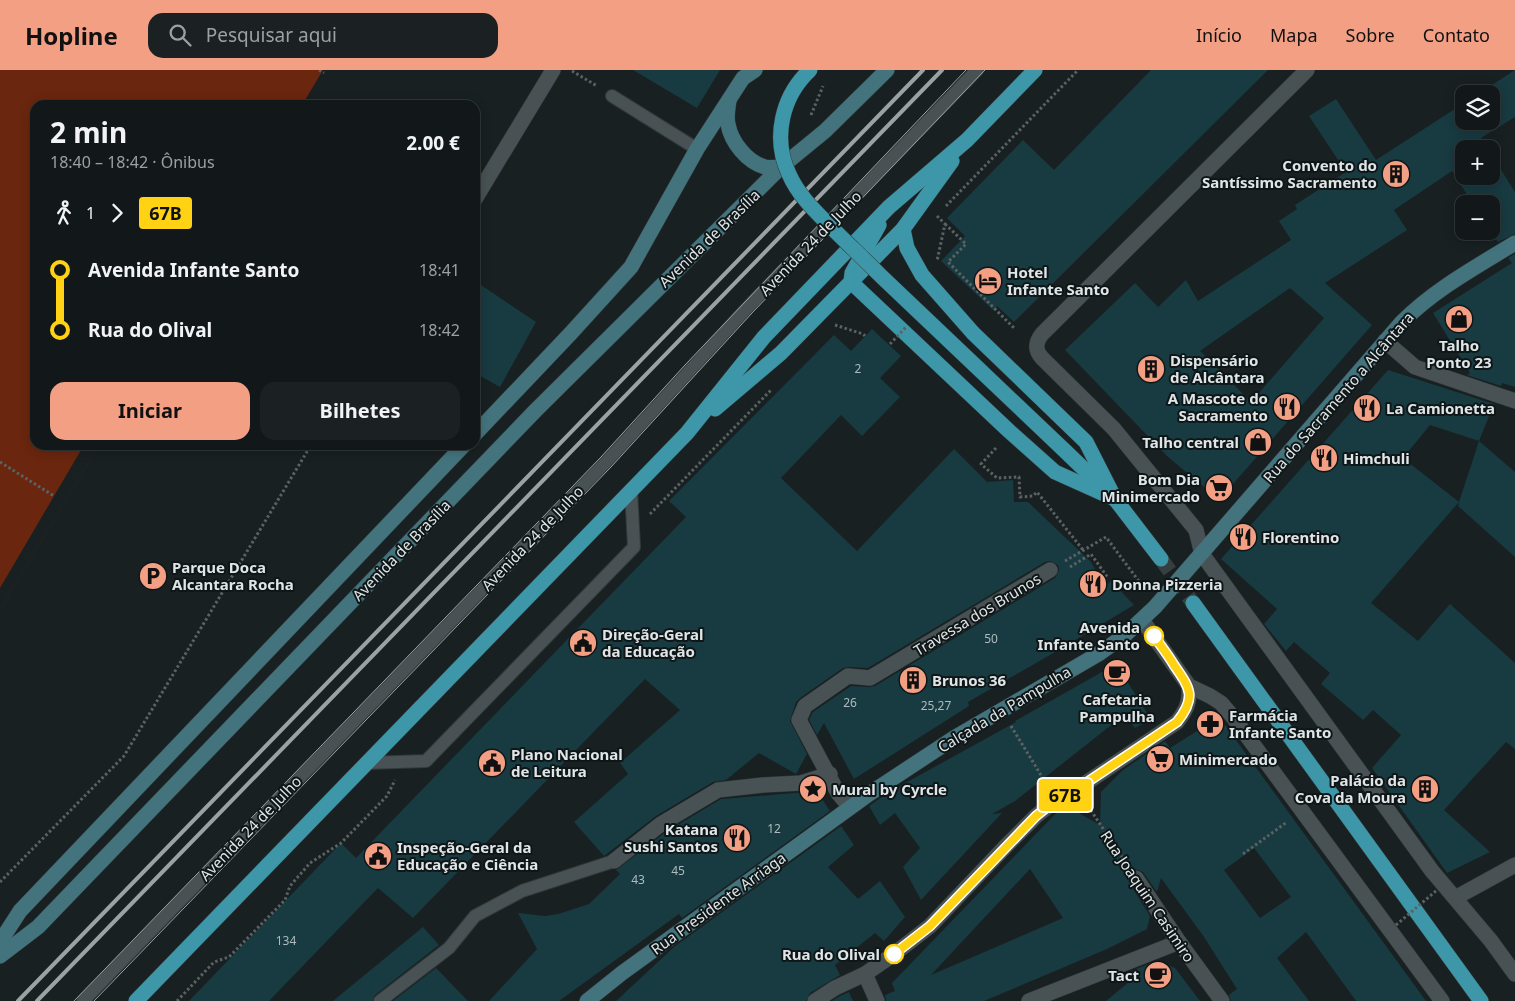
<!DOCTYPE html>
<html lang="pt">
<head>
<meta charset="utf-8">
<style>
	:root { --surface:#12181a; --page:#1b2123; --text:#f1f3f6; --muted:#9ca0a2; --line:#313739; --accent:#f39f84 }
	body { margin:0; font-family:"Noto Sans",sans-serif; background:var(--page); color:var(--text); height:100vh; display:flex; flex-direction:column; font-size:19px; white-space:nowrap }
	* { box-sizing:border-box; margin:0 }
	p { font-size:16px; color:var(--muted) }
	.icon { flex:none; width:28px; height:28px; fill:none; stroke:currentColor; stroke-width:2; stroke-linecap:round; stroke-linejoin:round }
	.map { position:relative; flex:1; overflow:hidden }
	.details { position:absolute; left:30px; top:30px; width:450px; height:350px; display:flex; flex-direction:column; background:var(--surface); border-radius:15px; box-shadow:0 2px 12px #0003,0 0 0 1px var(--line) }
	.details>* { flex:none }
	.badge { padding:0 10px; border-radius:4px; font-size:18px; line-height:32px }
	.controls { position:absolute; left:1455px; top:15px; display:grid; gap:10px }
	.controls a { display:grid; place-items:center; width:45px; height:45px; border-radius:10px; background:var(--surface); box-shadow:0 2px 12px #0003,0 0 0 1px var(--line); font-size:25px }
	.map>.badge { position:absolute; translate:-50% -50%; box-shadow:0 0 0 2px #fff }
	.legs { display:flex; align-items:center; gap:8px; height:55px; padding:0 20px; font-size:16px }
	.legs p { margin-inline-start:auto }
	.head { display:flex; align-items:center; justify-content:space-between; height:85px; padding:0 20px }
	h1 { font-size:28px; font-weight:700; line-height:38px }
	.action { display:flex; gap:10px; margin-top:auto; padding:10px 20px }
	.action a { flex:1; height:58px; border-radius:15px; background:var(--accent); color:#111; font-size:20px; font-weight:700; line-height:58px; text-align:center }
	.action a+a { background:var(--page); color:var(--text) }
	ul { padding:0 20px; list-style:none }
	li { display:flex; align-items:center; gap:18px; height:60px; font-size:19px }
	li i { display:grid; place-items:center; width:8px; height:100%; margin:0 6px; background:currentColor }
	li i::after { content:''; width:12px; height:12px; margin:-6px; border:4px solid; border-radius:50%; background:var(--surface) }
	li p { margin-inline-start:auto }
	li:first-child i { background:linear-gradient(#0000 50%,currentColor 0) }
	li:last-child i { background:linear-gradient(currentColor 50%,#0000 0) }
	header { display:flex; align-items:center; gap:30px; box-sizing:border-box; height:70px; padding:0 25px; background:var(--accent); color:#111 }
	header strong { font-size:24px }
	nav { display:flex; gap:28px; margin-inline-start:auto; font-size:18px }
	.search { width:350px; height:45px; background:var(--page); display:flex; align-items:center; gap:12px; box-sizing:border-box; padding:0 18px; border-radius:15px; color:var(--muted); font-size:19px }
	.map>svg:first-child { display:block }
	.water { fill:#6a260e }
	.pier { fill:#182022 }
	.building { fill:#183a41; fill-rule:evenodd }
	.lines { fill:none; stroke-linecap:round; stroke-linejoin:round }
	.primary-tunnel { stroke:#363e40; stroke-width:15; stroke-dasharray:15 8; stroke-linecap:butt }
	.lane-casing { stroke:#343a3b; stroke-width:14 }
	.street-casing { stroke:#343a3b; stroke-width:16 }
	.secondary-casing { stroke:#343a3b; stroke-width:16 }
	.primary-casing { stroke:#343a3b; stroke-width:16 }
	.path { stroke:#5b6264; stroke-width:3; stroke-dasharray:2.5 2.5; stroke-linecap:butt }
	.lane { stroke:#485153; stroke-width:12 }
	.street { stroke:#485153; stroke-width:15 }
	.secondary { stroke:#43747d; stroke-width:15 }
	.primary { stroke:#3d97a8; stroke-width:15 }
	.tram { stroke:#9ba2a3; stroke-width:1 }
	.rail { stroke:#9ba2a3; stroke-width:4 }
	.primary-bridge-casing { stroke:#343a3b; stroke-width:16; stroke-linecap:butt }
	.path-bridge { stroke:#5b6264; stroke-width:3; stroke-dasharray:2.5 2.5; stroke-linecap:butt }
	.primary-bridge { stroke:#3d97a8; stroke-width:15 }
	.line-1-casing { stroke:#fff; stroke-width:11 }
	.line-1 { stroke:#ffd214; stroke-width:8 }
	.stop-1-dot { fill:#fff; stroke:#ffd214; stroke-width:2.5 }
	.labels { text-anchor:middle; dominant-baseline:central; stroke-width:4; stroke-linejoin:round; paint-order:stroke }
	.number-label { font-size:12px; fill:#aebbbe }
	.poi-label { font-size:15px; font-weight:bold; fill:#e0e6e7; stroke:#0f1618; text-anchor:start }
	.street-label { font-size:15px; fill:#e0e6e7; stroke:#0f1618 }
	.stop-label { font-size:15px; font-weight:bold; fill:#e0e6e7; stroke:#0f1618; text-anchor:end }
</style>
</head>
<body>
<header>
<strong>Hopline</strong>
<div class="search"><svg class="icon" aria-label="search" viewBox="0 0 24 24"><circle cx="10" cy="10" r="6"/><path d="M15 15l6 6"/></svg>Pesquisar aqui</div>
<nav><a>Início</a><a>Mapa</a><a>Sobre</a><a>Contato</a></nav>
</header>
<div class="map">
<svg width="1515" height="931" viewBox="0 0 1515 931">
	<rect width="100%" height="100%" fill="#182022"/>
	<!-- water -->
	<polygon class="water" points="0,0 323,0 302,35 35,35 35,375 99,375 0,539"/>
	<!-- pier -->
	<polygon class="pier" points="84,375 99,375 0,539 0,518"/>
	<!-- building -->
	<g class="building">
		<polygon points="633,0 720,0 697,38"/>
		<polygon points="1151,0 1268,0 1014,252 997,236 993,240 941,191 965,166 947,148 1023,70 1054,100"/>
		<path d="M1515 0V47L1481 68 1488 79H1464V106H1491V84L1515 122V164L1498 172 1491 161V134H1473L1452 101 1394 140 1407 160 1325 213 1372 255 1219 430 1167 386 1065 280 1135 213 1158 237 1186 210 1198 231 1291 170 1279 151 1297 139 1295 135 1346 102 1309 46 1336 29 1376 90 1464 33V51H1491V24H1478ZM1290 218 1324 248 1251 332 1200 281Z"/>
		<polygon points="1515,184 1515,317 1502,313 1501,316 1467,305 1470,303 1433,243 1512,193 1508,188"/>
		<polygon points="475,211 536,252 500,317 475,303"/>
		<polygon points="872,259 901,286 880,308 900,327 862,366 841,345 781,408 857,481 954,379 987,412 1013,410 1014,432 1028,432 1091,492 1104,516 1111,511 1134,535 1057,581 968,632 969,636 854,709 824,653 817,665 809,650 813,642 851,616 869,617 875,616 1055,508 1059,500 1058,495 1050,491 1045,492 868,598 849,597 843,598 800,628 796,632 790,651 807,684 796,704 759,683 726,710 713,712 656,746 604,786 574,752 628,704 620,693 680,640 645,609 413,848 378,818 269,931 189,931 341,773 356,788 589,547 686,447 669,431 834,265 851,281"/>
		<path d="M1388 300 1494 334 1479 371 1515 402V487L1458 436 1459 432 1371 533 1418 571 1450 534 1515 593V679L1506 672 1444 740 1490 782 1447 803 1372 698 1401 665 1373 640 1363 650 1321 614 1330 603 1294 572 1286 581 1264 554 1277 539 1221 489ZM1430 355 1479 371 1459 432 1403 388Z"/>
		<polygon points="1116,594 1151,649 1135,658 1124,645 1015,731 992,744 1002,743 921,830 903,797 920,778 895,743 880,755 869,736 889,722 1016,652 1015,651"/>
		<path d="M1213 651H1217L1225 655 1426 931H1356L1306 862 1277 888 1309 931H1231L1229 925 1237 919 1204 867 1161 808 1157 822 1143 802 1136 799 1130 801 1127 809 1150 846 1147 859 1107 879 984 931H886L885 925 895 921 892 913 1060 739 1068 737 1100 755 1101 722 1123 700 1165 671 1170 678ZM1254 778 1291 827 1260 848 1224 800ZM1030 799 1063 848 931 905Z"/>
		<polygon points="807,722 814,723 820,726 830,741 682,848 679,844 559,931 489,931 537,879 518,843 545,846 558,844 589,834 620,804 616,800 666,762 721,729"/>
		<polygon points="841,756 854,775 828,797 858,829 880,811 905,847 884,871 875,863 835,895 840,905 810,923 806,931 616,931 674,877"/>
		<polygon points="423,857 439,875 375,925 372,931 333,931"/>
		<polygon points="1154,892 1163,893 1175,898 1200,931 1106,931 1129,912 1123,904"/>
		<polygon points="436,898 468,931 393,931"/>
		<polygon points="849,922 853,931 832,931 840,926"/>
	</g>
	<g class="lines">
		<!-- primary-tunnel -->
		<polyline class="primary-tunnel" points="1161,489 1193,533"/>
		<defs>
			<g id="lane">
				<polyline points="612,26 697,79"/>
				<polyline points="366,693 426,691 634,477 631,420"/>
				<polyline points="83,931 606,392 747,238 977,0"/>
				<polyline points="380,931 449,878 475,846 522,821 614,791"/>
			</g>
			<g id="street">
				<path d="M1307 0 1042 264C1035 273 1035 280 1042 288L1114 359 1196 460 1202 484 1432 801 1491 871 1515 904"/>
				<polyline points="475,129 553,0"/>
				<polyline points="1385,271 1415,297 1515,331"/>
				<polyline points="1142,550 1189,616 1210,626 1221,633 1233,647 1442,931"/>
				<polyline points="850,737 838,723 799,650 805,636 848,606 870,608 1050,500"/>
				<polyline points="614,791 661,754 718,720 763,715 801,713 830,704"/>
				<polyline points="1136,808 1179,872 1222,931"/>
				<polyline points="1455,828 1515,795"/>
				<polyline points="865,904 877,931"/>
				<path d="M815 931 835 918 865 904 894 884 930 856 1006 776 1036 746 1056 730 1077 719 1177 652C1187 639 1190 632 1189 616"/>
				<polyline points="1029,931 1179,872"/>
			</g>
			<g id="secondary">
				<path d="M729 30C728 38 726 47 728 54 731 72 747 92 765 97 770 98 776 97 781 97"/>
				<polyline points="475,364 571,263 631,197 697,79 743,8 755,0"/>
				<polyline points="0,872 20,841 464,375"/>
				<polyline points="0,886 38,857 535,341 781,97 825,61 887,0"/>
				<path d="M587 931 622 903 869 724 954 668 1100 583 1125 565 1155 537 1402 252C1435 219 1476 197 1515 173"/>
			</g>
			<g id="primary">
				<polyline points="879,155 852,203 851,212 1009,361 1055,402 1115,429"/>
				<polyline points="903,159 907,178 922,205 973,263 1086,372 1115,429"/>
				<polyline points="715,339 781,283 903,159 952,91"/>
				<polyline points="1063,379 1115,429 1161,489"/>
				<polyline points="1193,533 1481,931"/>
				<polyline points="136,931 687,363 764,267 889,137 967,70 1035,0"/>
			</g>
		</defs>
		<!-- lane casing -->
		<use href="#lane" class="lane-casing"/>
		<!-- street casing -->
		<use href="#street" class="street-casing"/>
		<!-- secondary casing -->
		<use href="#secondary" class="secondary-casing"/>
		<!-- primary casing -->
		<use href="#primary" class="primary-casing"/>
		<!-- path -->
		<g class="path">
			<polyline points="319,0 324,3"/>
			<polyline points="572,1 597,16"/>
			<polyline points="811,45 823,16"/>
			<polyline points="946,136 1078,0"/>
			<polyline points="937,146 945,154 937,191"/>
			<polyline points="945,154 966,174 948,192 1015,259"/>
			<polyline points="835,255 863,264 865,266"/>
			<polyline points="996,378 981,394 997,408 1019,407 1020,427 1033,426 1037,422 1083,480"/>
			<polyline points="0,392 54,426"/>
			<polyline points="650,444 771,320"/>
			<polyline points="1065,491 1106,467 1141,514"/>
			<polyline points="1070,497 1091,484 1108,508"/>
			<polyline points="1011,656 1047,715"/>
			<polyline points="1088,736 1126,793"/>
			<polyline points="1243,784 1287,752"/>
			<polyline points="0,812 124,686 311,375"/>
			<polyline points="177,931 214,892 229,887 285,830 290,816 310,793 341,773 387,726 395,710"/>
		</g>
		<!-- lane -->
		<use href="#lane" class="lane"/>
		<!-- street -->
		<use href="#street" class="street"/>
		<!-- secondary -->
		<use href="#secondary" class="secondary"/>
		<!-- primary -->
		<use href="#primary" class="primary"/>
		<!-- tram -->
		<g class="tram">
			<polyline points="74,931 601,387 685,295 966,0"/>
			<polyline points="94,931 611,397 752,243 985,0"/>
		</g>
		<!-- rail -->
		<g class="rail">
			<polyline points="18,931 923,0"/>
			<polyline points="37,931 942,0"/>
		</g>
		<defs>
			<path id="primary-bridge" d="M810 0C782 26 772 68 789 104 798 125 815 141 831 157 848 174 865 190 882 207 942 264 1003 322 1063 379"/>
		</defs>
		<!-- primary-bridge casing -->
		<use href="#primary-bridge" class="primary-bridge-casing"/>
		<!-- path-bridge -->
		<g class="path-bridge">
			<polyline points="890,274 906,257"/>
			<polyline points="1396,855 1437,820"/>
		</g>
		<!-- primary-bridge -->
		<use href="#primary-bridge" class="primary-bridge"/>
	</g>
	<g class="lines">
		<defs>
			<path id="line-1" d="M894 884 930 856 1036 746 1056 730 1077 719 1177 652C1197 627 1190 618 1174 595 1168 585 1161 576 1154 566"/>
		</defs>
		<!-- line-1 casing -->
		<use href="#line-1" class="line-1-casing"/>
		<!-- line-1 -->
		<use href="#line-1" class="line-1"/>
	</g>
	<!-- icons -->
	<defs>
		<symbol id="building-disc" viewBox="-11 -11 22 22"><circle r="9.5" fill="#f39f84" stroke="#0f1618"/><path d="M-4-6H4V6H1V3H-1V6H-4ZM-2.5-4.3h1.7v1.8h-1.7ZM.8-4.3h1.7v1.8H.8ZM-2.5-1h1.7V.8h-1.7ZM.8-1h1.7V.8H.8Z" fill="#111"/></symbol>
		<symbol id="hotel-disc" viewBox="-11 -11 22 22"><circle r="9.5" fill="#f39f84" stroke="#0f1618"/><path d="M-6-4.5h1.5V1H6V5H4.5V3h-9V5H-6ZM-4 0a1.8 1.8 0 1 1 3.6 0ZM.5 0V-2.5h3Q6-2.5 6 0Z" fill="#111"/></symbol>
		<symbol id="shop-disc" viewBox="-11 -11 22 22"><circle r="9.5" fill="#f39f84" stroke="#0f1618"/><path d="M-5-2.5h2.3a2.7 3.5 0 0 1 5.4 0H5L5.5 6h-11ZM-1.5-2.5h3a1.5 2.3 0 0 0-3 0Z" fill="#111"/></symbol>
		<symbol id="restaurant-disc" viewBox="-11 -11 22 22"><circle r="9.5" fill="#f39f84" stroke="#0f1618"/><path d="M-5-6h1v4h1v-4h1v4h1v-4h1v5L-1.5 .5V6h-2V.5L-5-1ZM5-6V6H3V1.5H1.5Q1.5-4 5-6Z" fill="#111"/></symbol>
		<symbol id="supermarket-disc" viewBox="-11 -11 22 22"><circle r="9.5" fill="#f39f84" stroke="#0f1618"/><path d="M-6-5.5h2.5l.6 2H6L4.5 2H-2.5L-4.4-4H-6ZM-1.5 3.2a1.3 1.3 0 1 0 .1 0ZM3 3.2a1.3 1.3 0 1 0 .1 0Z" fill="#111"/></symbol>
		<symbol id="parking-disc" viewBox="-11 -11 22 22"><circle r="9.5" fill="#f39f84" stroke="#0f1618"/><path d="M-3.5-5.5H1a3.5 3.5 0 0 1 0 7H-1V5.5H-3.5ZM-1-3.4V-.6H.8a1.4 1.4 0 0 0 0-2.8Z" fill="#111"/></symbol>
		<symbol id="civic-disc" viewBox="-11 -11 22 22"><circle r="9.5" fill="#f39f84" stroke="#0f1618"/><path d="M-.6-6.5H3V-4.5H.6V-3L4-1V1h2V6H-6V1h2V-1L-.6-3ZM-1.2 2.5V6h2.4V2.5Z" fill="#111"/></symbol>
		<symbol id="cafe-disc" viewBox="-11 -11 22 22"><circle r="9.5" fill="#f39f84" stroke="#0f1618"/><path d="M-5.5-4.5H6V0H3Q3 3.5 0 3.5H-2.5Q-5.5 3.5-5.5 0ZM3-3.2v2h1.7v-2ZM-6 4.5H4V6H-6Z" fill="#111"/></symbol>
		<symbol id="pharmacy-disc" viewBox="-11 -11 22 22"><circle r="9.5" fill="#f39f84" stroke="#0f1618"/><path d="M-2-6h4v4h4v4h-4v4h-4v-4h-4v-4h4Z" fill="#111"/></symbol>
		<symbol id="sight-disc" viewBox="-11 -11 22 22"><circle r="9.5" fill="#f39f84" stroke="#0f1618"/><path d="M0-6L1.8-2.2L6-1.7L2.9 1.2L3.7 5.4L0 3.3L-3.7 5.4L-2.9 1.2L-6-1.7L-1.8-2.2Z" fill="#111"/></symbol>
	</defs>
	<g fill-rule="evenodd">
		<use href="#building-disc" x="1380" y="88" width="32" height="32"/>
		<use href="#hotel-disc" x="972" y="195" width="32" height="32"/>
		<use href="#shop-disc" x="1443" y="233" width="32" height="32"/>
		<use href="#building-disc" x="1135" y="283" width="32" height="32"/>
		<use href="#restaurant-disc" x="1271" y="321" width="32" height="32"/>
		<use href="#restaurant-disc" x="1351" y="322" width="32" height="32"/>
		<use href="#shop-disc" x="1242" y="356" width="32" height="32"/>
		<use href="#restaurant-disc" x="1308" y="372" width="32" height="32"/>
		<use href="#supermarket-disc" x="1203" y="402" width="32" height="32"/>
		<use href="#restaurant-disc" x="1227" y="451" width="32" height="32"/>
		<use href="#parking-disc" x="137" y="490" width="32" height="32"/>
		<use href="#restaurant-disc" x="1077" y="498" width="32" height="32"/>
		<use href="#civic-disc" x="567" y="557" width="32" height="32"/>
		<use href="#cafe-disc" x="1101" y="587" width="32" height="32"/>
		<use href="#building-disc" x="897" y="594" width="32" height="32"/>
		<use href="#pharmacy-disc" x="1194" y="638" width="32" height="32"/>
		<use href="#supermarket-disc" x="1144" y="673" width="32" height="32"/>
		<use href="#civic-disc" x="476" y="677" width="32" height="32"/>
		<use href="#sight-disc" x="797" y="703" width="32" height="32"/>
		<use href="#building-disc" x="1409" y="703" width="32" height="32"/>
		<use href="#restaurant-disc" x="721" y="752" width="32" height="32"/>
		<use href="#civic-disc" x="362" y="770" width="32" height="32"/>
		<use href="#cafe-disc" x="1142" y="889" width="32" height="32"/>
	</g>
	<!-- markers -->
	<g class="stop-1-dot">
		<circle cx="1154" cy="566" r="9"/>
		<circle cx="894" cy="884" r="9"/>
	</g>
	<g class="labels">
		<!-- number labels -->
		<g class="number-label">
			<text x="858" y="298">2</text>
			<text x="991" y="568">50</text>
			<text x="850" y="632">26</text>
			<text x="936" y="635">25,27</text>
			<text x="774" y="758">12</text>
			<text x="678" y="800">45</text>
			<text x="638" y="809">43</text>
			<text x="286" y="870">134</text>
		</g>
		<!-- poi labels -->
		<g class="poi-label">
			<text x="1377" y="95" text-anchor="end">Convento do<tspan x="1377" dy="17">Santíssimo Sacramento</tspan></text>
			<text x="1007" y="202">Hotel<tspan x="1007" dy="17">Infante Santo</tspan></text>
			<text x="1459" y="275" text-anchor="middle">Talho<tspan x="1459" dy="17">Ponto 23</tspan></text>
			<text x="1170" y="290">Dispensário<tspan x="1170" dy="17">de Alcântara</tspan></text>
			<text x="1268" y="328" text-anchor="end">A Mascote do<tspan x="1268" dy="17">Sacramento</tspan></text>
			<text x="1386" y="338">La Camionetta</text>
			<text x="1239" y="372" text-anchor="end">Talho central</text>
			<text x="1343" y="388">Himchuli</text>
			<text x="1200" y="409" text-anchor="end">Bom Dia<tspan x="1200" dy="17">Minimercado</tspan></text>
			<text x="1262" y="467">Florentino</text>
			<text x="172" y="497">Parque Doca<tspan x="172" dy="17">Alcantara Rocha</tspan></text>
			<text x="1112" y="514">Donna Pizzeria</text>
			<text x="602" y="564">Direção-Geral<tspan x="602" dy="17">da Educação</tspan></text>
			<text x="932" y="610">Brunos 36</text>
			<text x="1117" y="629" text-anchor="middle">Cafetaria<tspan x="1117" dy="17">Pampulha</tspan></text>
			<text x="1229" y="645">Farmácia<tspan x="1229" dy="17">Infante Santo</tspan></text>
			<text x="511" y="684">Plano Nacional<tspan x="511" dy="17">de Leitura</tspan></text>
			<text x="1179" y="689">Minimercado</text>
			<text x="1406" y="710" text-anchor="end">Palácio da<tspan x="1406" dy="17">Cova da Moura</tspan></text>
			<text x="832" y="719">Mural by Cyrcle</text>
			<text x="718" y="759" text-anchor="end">Katana<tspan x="718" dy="17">Sushi Santos</tspan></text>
			<text x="397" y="777">Inspeção-Geral da<tspan x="397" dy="17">Educação e Ciência</tspan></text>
			<text x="1139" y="905" text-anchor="end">Tact</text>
		</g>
		<!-- street labels -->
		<g class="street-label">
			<text transform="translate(709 168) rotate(-44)">Avenida de Brasília</text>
			<text transform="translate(810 173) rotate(-46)">Avenida 24 de Julho</text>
			<text transform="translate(1338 327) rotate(-49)">Rua do Sacramento a Alcântara</text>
			<text transform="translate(532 468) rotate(-46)">Avenida 24 de Julho</text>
			<text transform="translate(401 480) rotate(-46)">Avenida de Brasília</text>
			<text transform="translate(977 544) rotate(-31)">Travessa dos Brunos</text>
			<text transform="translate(1004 639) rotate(-31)">Calçada da Pampulha</text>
			<text transform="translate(250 758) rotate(-46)">Avenida 24 de Julho</text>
			<text transform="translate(1148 826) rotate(56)">Rua Joaquim Casimiro</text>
			<text transform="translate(718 833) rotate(-36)">Rua Presidente Arriaga</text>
		</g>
		<!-- stop labels -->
		<g class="stop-label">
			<text x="1140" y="557">Avenida<tspan x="1140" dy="17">Infante Santo</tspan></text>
			<text x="880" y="884">Rua do Olival</text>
		</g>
	</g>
</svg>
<div class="controls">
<a><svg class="icon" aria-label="layers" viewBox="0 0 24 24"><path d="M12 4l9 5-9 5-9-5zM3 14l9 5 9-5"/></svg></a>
<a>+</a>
<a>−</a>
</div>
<b class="badge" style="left:1065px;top:725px;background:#ffd214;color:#111">67B</b>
<section class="details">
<div class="head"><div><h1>2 min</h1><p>18:40 – 18:42 · Ônibus</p></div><b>2.00 €</b></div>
<div class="legs"><svg class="icon" aria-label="walk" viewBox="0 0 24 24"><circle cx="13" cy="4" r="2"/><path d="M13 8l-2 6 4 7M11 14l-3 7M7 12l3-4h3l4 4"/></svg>1<svg class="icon" aria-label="forward" viewBox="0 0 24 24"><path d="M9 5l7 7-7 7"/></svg><b class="badge" style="background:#ffd214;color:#111">67B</b></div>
<ul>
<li><i style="color:#ffd214"></i><b>Avenida Infante Santo</b><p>18:41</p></li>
<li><i style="color:#ffd214"></i><b>Rua do Olival</b><p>18:42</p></li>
</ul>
<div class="action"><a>Iniciar</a><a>Bilhetes</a></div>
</section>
</div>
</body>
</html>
